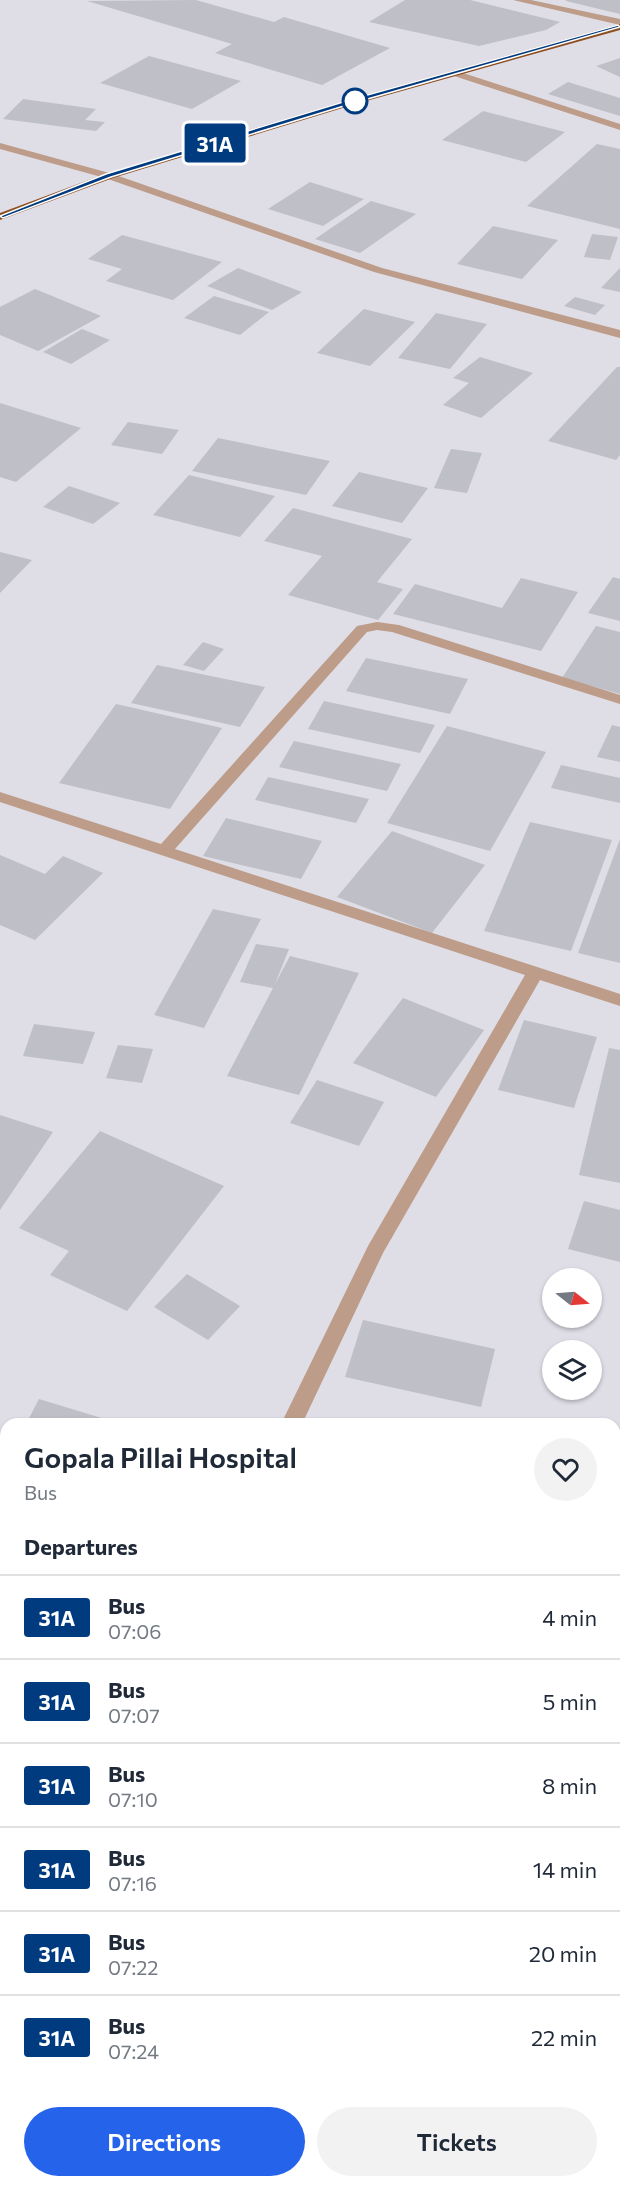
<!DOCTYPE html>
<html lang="en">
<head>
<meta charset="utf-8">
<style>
	:root { --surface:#fff; --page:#f2f2f3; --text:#1f2937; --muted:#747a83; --line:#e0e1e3; --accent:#2563eb }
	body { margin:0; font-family:Commissioner,sans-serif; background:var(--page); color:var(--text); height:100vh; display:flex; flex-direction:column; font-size:22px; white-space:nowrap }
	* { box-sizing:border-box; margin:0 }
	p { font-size:20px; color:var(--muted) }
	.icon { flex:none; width:33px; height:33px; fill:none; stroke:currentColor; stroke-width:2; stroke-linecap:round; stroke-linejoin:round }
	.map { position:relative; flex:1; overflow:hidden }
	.side { position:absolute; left:0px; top:1418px; width:621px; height:770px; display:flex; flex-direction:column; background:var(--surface); border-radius:18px 18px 0 0; box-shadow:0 2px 4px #0004 }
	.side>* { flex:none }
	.badge { padding:0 12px; border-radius:4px; font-size:21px; line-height:39px }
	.needle { width:39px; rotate:107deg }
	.controls { position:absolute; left:542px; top:1268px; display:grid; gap:12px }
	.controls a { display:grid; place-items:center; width:60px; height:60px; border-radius:50%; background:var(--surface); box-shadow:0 2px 4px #0004; font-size:30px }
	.map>.badge { position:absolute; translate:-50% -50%; box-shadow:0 0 0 3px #fff }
	h2 { padding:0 24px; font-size:22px; line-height:54px }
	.round { display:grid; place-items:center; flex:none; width:63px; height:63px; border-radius:32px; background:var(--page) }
	.headline { display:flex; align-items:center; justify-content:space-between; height:102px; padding:0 24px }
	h1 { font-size:28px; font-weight:600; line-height:45px }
	.action { display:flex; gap:12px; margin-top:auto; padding:12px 24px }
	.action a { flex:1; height:69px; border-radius:36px; background:var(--accent); color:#fff; font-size:24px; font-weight:600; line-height:69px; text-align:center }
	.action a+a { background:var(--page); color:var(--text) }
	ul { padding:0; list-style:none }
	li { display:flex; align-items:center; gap:18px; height:84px; padding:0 24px; border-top:2px solid var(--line) }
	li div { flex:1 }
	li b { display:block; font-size:22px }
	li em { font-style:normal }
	li .badge { min-width:66px; font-weight:700; text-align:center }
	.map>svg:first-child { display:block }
	.building { fill:#bfbfc7 }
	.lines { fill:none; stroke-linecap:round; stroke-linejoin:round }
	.minor { fill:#bd9d89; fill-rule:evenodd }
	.highway { fill:#8e4f1f; fill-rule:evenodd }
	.line { fill:#003b80; stroke:#fff; stroke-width:1.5 }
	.stop-dot { fill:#fff; stroke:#003b80; stroke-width:3 }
</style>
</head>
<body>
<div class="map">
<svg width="620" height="2186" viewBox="0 0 620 2186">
	<rect width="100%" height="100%" fill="#dfdee7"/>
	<!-- building -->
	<g class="building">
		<polygon points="196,0 274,22 284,17 390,48 322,85 215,53 232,44 87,1"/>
		<polygon points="405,0 470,0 560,22 546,30 479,46 369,22"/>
		<polygon points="566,0 620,0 620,14 566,1"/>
		<polygon points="149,56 241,81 192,109 100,83"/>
		<polygon points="620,58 620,77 596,66"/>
		<polygon points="568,82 620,98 620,116 548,94"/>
		<polygon points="23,99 96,109 85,120 105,122 96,131 3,119"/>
		<polygon points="483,111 565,132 526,162 442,140"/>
		<polygon points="597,144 620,149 620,229 527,206"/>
		<polygon points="310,182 364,199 323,226 268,209"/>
		<polygon points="371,201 416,214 360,253 315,239"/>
		<polygon points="493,226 558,240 522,279 457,264"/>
		<polygon points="592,234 618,237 610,260 584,257"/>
		<polygon points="122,235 222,262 173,300 106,281 122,269 88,259"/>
		<polygon points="238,268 302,292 272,310 207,286"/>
		<polygon points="620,268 620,292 601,288"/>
		<polygon points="35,289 101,316 38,351 0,335 0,307"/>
		<polygon points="214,296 269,312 240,335 184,318"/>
		<polygon points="575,297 605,305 595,315 564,306"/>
		<polygon points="364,309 415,322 370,366 317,353"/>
		<polygon points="436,313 487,324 450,369 398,358"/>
		<polygon points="82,329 110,340 71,364 43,352"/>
		<polygon points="480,357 533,373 481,418 443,405 469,383 453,378"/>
		<polygon points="617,367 620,367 620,455 616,460 548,441"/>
		<polygon points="0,403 81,428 16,482 0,477"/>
		<polygon points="128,422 179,430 162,454 111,445"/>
		<polygon points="218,438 330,461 306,495 192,471"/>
		<polygon points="451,449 482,453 467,493 434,488"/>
		<polygon points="359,472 428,488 402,523 332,506"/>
		<polygon points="189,475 275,496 240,537 153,515"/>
		<polygon points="69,486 120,503 93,524 43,507"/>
		<polygon points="293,508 412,539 377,582 403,589 378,620 288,595 322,556 264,541"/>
		<polygon points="0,552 32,560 0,593"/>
		<polygon points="613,577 620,579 620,621 588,613"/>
		<polygon points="521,578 578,592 541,651 393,614 415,584 502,608"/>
		<polygon points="596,626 620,632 620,694 562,678"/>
		<polygon points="203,642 224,649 204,671 183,665"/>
		<polygon points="366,658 468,679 450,714 346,691"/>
		<polygon points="157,665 265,687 240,727 131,703"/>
		<polygon points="324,701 435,725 420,753 308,729"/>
		<polygon points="116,704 222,728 170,809 59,783"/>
		<polygon points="612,725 620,727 620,762 597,757"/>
		<polygon points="447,726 546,752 490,851 387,823"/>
		<polygon points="294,741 401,764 387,791 279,767"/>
		<polygon points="561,765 620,778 620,803 551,788"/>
		<polygon points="268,777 369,799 356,823 255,800"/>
		<polygon points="226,818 322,841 301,879 203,856"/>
		<polygon points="530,822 612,840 571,951 484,931"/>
		<polygon points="392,831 485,865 432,933 337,897"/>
		<polygon points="620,839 620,963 578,953"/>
		<polygon points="0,855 45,874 63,856 103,873 35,940 0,925"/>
		<polygon points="213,909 261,919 204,1028 154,1015"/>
		<polygon points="256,944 289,949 275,984 290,956 359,973 299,1095 227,1076 273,988 240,982"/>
		<polygon points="403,998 484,1030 436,1097 353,1063"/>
		<polygon points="524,1020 597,1037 574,1108 498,1090"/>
		<polygon points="34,1024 95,1032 83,1064 23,1056"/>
		<polygon points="118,1045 153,1049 142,1083 106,1078"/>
		<polygon points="609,1048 620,1050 620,1183 579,1175"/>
		<polygon points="317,1080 384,1102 359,1146 290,1123"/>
		<polygon points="0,1115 53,1132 0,1210"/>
		<polygon points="100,1131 224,1186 127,1311 50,1275 69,1251 19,1228"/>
		<polygon points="584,1201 620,1210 620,1262 568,1249"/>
		<polygon points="187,1274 240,1306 208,1340 154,1307"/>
		<polygon points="363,1320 495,1349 481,1407 345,1377"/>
		<polygon points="39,1399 118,1423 118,1424 26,1424"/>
		<polygon points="615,1443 620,1445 620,1528 615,1527"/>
		<polygon points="1,1524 6,1526 6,1621 0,1619"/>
		<polygon points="6,1688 6,1781 0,1777 0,1695"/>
		<polygon points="615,1907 620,1909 620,2179 615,2177"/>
		<polygon points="112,2181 268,2181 266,2186 123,2186"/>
	</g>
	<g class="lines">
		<!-- minor -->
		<g class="minor">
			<polygon points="513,0 531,0 620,19 620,25"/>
			<polygon points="454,70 620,124 620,130 451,75 451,71"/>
			<polygon points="0,143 113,174 382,268 620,330 620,338 374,272 105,178 0,149"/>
			<polygon points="377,622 399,625 620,695 620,704 392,632 377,630 367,632 175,849 620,994 620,1006 540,980 383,1253 302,1424 281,1424 368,1246 525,975 0,802 0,792 161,844 357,626"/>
		</g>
		<!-- highway -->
		<polygon class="highway" points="620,24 620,30 359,103 113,178 0,220 0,213 105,174 351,99"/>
	</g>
	<!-- line -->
	<polygon class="line" points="618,25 620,27 357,102 111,177 3,218 0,216 106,174 353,99"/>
	<!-- markers -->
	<circle class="stop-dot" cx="355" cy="101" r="12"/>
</svg>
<div class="controls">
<a><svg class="needle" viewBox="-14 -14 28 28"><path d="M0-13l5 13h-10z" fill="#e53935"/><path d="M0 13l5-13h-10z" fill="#747a83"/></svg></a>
<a><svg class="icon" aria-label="layers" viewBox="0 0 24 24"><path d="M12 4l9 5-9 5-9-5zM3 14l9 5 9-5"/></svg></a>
</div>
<b class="badge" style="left:215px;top:143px;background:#003b80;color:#fff">31A</b>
<section class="side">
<div class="headline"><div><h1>Gopala Pillai Hospital</h1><p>Bus</p></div><a class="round"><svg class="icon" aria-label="heart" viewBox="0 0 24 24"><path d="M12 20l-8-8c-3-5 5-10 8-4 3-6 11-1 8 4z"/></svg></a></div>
<h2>Departures</h2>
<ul>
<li><span class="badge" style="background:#003b80;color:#fff">31A</span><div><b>Bus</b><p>07:06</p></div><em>4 min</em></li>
<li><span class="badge" style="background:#003b80;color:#fff">31A</span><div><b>Bus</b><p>07:07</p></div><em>5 min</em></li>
<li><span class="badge" style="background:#003b80;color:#fff">31A</span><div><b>Bus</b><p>07:10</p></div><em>8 min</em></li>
<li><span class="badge" style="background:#003b80;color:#fff">31A</span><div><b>Bus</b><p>07:16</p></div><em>14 min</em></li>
<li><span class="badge" style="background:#003b80;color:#fff">31A</span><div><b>Bus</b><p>07:22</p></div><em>20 min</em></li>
<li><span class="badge" style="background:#003b80;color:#fff">31A</span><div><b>Bus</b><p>07:24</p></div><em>22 min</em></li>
</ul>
<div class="action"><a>Directions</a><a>Tickets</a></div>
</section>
</div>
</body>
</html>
